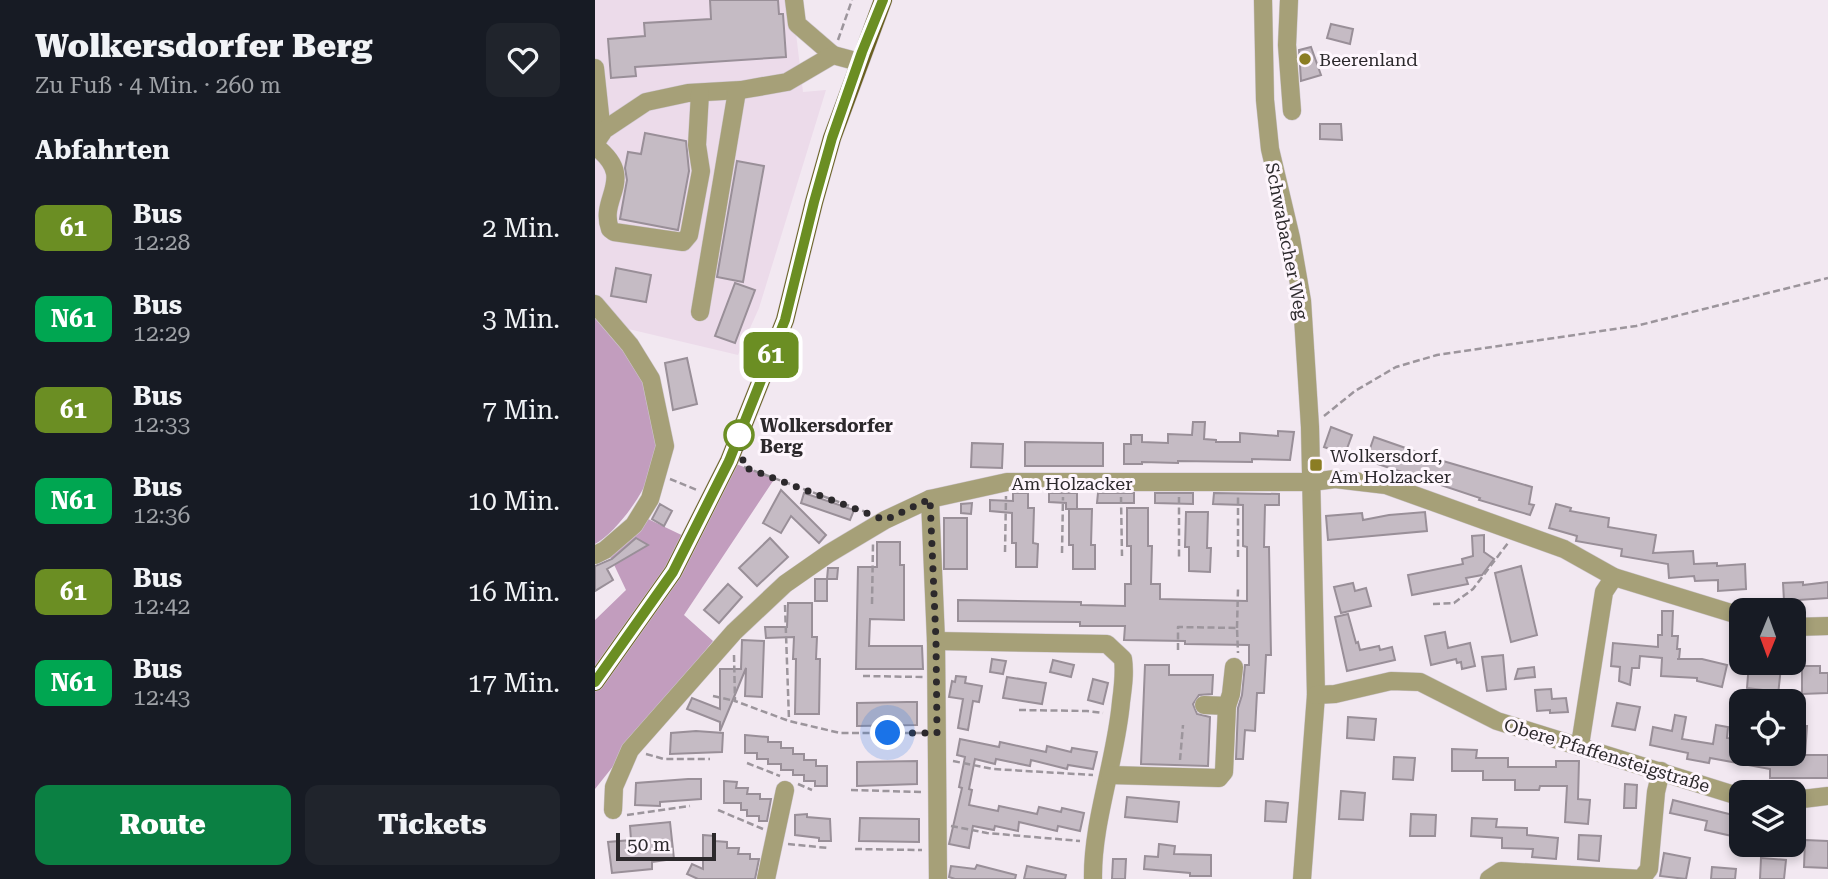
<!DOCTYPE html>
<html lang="de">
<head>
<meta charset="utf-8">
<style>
	:root { --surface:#171b24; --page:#20242c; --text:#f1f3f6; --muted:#9ea1a6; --accent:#0b8043 }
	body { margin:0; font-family:"Roboto Serif",serif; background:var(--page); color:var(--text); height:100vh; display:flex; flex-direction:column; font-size:26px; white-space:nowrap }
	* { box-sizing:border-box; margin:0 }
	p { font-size:23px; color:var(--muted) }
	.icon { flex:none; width:38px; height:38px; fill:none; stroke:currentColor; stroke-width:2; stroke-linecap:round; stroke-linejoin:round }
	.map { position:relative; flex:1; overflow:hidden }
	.sheet { display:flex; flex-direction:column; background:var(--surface); width:595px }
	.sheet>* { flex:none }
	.badge { padding:0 14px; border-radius:10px; font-size:24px; line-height:46px }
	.needle { width:46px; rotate:181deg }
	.buttons { position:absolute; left:1134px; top:598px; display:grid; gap:14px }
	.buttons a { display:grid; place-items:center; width:77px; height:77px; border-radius:14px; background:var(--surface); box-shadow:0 4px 10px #0003; font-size:35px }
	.scale { position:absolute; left:21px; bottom:18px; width:100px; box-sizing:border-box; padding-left:7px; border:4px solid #2c292c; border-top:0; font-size:19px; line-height:24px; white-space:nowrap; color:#2c292c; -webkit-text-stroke:5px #fef6fd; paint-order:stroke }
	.you { position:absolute; width:35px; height:35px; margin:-18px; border:5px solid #fff; border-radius:50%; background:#1a73e8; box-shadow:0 0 0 10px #1a73e833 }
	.map>.badge { position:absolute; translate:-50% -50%; box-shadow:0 0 0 4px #fff }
	h2 { padding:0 35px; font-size:26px; line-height:63px }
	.round { display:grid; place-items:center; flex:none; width:74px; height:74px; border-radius:14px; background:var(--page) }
	.head { display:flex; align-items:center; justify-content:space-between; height:119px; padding:0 35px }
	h1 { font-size:33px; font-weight:800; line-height:52px }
	.button { display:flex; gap:14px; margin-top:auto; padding:14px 35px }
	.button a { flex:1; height:80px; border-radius:14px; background:var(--accent); color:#fff; font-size:28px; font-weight:800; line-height:80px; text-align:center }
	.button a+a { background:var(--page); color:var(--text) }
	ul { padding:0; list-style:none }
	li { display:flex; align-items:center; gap:21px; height:91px; padding:0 35px }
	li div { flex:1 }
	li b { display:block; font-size:26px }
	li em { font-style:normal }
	li .badge { min-width:77px; font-weight:700; text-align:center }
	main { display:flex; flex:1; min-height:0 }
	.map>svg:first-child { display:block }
	.built { fill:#ecdbea }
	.forest { fill:#c29dbe }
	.building { fill:#c5bbc4; stroke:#998f98; stroke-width:2 }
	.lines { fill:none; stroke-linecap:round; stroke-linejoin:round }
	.minor-casing { stroke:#cec6ce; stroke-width:19 }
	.major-casing { stroke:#cec6ce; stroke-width:19 }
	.path { stroke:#9c959c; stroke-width:2.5; stroke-dasharray:7 3.5; stroke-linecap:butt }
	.minor { stroke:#a6a078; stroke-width:18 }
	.major { stroke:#6a6021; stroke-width:18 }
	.line-casing { stroke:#fff; stroke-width:16 }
	.line { stroke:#6b8e23; stroke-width:10 }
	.walk { stroke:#2c292c; stroke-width:7; stroke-dasharray:0 12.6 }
	.poi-dot { fill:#8b7d23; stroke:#fef6fd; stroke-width:2.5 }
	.stop-dot { fill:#fff; stroke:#6b8e23; stroke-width:3.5 }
	.labels { text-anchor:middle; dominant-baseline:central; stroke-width:6; stroke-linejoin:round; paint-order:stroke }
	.poi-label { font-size:18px; fill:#2c292c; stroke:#fef6fd; text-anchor:start }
	.street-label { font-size:18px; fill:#2c292c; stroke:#fef6fd }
	.stop-label { font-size:18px; font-weight:bold; fill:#2c292c; stroke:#fef6fd; text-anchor:start }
</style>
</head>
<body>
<main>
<section class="sheet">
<div class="head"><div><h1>Wolkersdorfer Berg</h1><p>Zu Fuß · 4 Min. · 260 m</p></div><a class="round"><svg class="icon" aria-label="heart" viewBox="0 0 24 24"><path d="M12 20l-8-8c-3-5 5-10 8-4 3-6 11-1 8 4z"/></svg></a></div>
<h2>Abfahrten</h2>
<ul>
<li><span class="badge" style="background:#6b8e23;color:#fff">61</span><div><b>Bus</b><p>12:28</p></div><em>2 Min.</em></li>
<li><span class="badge" style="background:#00a651;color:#fff">N61</span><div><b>Bus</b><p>12:29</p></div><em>3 Min.</em></li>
<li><span class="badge" style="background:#6b8e23;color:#fff">61</span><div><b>Bus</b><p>12:33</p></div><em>7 Min.</em></li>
<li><span class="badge" style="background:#00a651;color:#fff">N61</span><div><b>Bus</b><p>12:36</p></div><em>10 Min.</em></li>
<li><span class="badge" style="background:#6b8e23;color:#fff">61</span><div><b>Bus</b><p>12:42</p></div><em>16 Min.</em></li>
<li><span class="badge" style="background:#00a651;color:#fff">N61</span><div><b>Bus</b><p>12:43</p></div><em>17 Min.</em></li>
</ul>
<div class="button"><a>Route</a><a>Tickets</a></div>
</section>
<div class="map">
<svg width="1233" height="879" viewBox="0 0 1233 879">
	<rect width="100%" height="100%" fill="#f2e8f1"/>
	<!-- built -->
	<polygon class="built" points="0,0 197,0 208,92 231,90 164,308 143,355 25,327 0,315"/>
	<!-- forest -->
	<g class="forest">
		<path d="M0 318C18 338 37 358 50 382 54 389 55 400 57 408 61 427 63 448 58 467 50 492 23 531 0 544Z"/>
		<polygon points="135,462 180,478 89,615 118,641 0,789 0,620 31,590 13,552 51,518 99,541"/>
	</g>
	<!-- building -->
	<g class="building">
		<polygon points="115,0 183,0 184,14 188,14 191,57 40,67 41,76 16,78 13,39 50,36 49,23 116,19"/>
		<polygon points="736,24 758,29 755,44 732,38"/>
		<polygon points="716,47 726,75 706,81 704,50"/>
		<polygon points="725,124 746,124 747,140 725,139"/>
		<polygon points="50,133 91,141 94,171 83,230 25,219 32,180 30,168 33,152 46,154"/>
		<polygon points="142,161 169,166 148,282 122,277"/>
		<polygon points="21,268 56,275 51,302 16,296"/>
		<polygon points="140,283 160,290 140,343 120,336"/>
		<polygon points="92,358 102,404 78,410 70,363"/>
		<polygon points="598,422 610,422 609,439 621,440 621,442 645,442 645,433 683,436 683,431 699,432 695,460 657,459 657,462 583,461 583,463 547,462 547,464 529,464 529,444 536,444 536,435 547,435 547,442 573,443 573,434 597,435"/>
		<polygon points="736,427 757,435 750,454 729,447"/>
		<polygon points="779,437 848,461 937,487 934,504 939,505 935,515 884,500 885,498 771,460"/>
		<polygon points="430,442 508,443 508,466 430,466"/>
		<polygon points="377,443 408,444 407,468 376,467"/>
		<polygon points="186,490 231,535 224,543 196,516 186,533 168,523"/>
		<polygon points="209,493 259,510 255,520 206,503"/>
		<polygon points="418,493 433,493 433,508 439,508 438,543 443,544 442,567 421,567 421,543 417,543 417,513 395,511 395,500 418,501"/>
		<polygon points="454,493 482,493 482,509 471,509 471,503 454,502"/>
		<polygon points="503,493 539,493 539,503 502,503"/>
		<polygon points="560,493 598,493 598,504 560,503"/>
		<polygon points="619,493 684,494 684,505 670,505 669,547 674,547 676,655 671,655 669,693 662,693 660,731 650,730 648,759 641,759 643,708 647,695 650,665 654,665 654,645 590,644 590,641 529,640 530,626 485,626 485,622 363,621 363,600 486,602 486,605 530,606 530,584 536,584 536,546 532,546 532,508 553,508 553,546 557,546 556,584 565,584 565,599 652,601 652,547 648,546 648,505 618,504"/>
		<polygon points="377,503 376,514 366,513 366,504"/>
		<polygon points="65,504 77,511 69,526 57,519"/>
		<polygon points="961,504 976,508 975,511 1014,518 1013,527 1061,535 1058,553 1098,551 1099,564 1122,563 1122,566 1150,564 1151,589 1123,591 1123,580 1100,581 1099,576 1074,578 1073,564 1026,556 1027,549 981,541 982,536 954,528"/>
		<polygon points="474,509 497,509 496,545 500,545 500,569 478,569 478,545 474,545"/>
		<polygon points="591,512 613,512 612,548 616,548 615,572 594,571 594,547 590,547"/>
		<polygon points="830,512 832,531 733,540 731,516 767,513 768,520 794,515"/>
		<rect x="349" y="518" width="23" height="51"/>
		<polygon points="889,535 889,552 899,559 887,575 871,578 873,584 817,595 813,575 868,564 867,559 878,556 877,536"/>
		<polygon points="41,538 53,545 12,569 18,580 0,591 0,566 17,559"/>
		<polygon points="175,538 193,557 162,586 144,568"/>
		<polygon points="282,542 305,542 305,565 309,565 309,620 275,619 274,646 327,646 328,669 261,669 263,567 282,567"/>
		<polygon points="926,566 942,635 916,642 900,573"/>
		<polygon points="233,568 243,568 242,579 232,579"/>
		<rect x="220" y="579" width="12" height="22"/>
		<polygon points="1208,582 1208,585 1233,582 1233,598 1189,601 1188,583"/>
		<polygon points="758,583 760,591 771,588 776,606 746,613 739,587"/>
		<polygon points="133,584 147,597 124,623 109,610"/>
		<polygon points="193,603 217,603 217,637 222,637 221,659 225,659 224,714 200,714 201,659 198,659 199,637 171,638 170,627 192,627"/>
		<polygon points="1067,611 1078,611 1077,636 1083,636 1082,649 1085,649 1084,659 1082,659 1107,659 1132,665 1127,687 1102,681 1102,678 1066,676 1067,658 1045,656 1044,668 1037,668 1035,685 1024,681 1025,667 1016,666 1018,643 1063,647 1063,635 1067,635"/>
		<polygon points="753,614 761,643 763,642 765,650 784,646 785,650 797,647 800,660 752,671 740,617"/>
		<polygon points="850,632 853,648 875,643 880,666 867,669 866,662 862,663 861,659 836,665 830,636"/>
		<polygon points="147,640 169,641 167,697 150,696 151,668 125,731 125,722 92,709 97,698 125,709 125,669 146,669"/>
		<polygon points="908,655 911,689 892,691 887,657"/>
		<polygon points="397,659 411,661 408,674 395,672"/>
		<polygon points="458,660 479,665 476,677 455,672"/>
		<polygon points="1154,663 1170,663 1170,666 1186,667 1183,695 1167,694 1167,690 1152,688"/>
		<polygon points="550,665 574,665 574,675 618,675 617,694 604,695 598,704 602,714 615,717 613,766 546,764"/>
		<polygon points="1207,666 1225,666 1225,673 1233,673 1233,693 1207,694"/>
		<polygon points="939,667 940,677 920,679 923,669"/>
		<polygon points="361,676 371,677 370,683 387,686 384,702 378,701 373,730 363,728 368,699 354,697 357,681 360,682"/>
		<polygon points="412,677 451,683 447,704 408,698"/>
		<polygon points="498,679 513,683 508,704 493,700"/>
		<polygon points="956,689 957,699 971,698 973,712 955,713 955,710 942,711 940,690"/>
		<polygon points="312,702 322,702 322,725 262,726 262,703"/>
		<polygon points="1022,703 1045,707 1040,730 1017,726"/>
		<polygon points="1080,715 1091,717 1087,739 1118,744 1121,725 1133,727 1132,738 1146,740 1146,754 1160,754 1159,758 1199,759 1200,726 1212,726 1210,755 1233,755 1233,778 1175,778 1175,769 1115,758 1114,763 1092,759 1093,753 1055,745 1058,727 1077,731"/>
		<polygon points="753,717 781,719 779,740 752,738"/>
		<polygon points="101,731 128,733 127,752 75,754 76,733"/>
		<polygon points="150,735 173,737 173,742 186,742 186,748 198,748 198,754 209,754 209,760 221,760 221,766 232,766 232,786 220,786 220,781 209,781 209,775 198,775 198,770 186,770 186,764 173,764 173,759 162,759 162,753 150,753"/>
		<polygon points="365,739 404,747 405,742 451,752 452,746 476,752 477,748 502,752 498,769 473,765 472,769 436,760 435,766 401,759 400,764 380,759 374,789 377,790 374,805 403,811 404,806 442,814 444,807 466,812 467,808 489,813 485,831 463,826 462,831 424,822 423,831 400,826 399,830 378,826 374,848 354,844 367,788 364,787 370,757 362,755"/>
		<polygon points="857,749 882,750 881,758 913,758 913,767 961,767 961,761 984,761 983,799 995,800 993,824 970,822 972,786 945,786 944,790 920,790 920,780 888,780 888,771 857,771"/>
		<polygon points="799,757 820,758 818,780 798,779"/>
		<polygon points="322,761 322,784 262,786 262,762"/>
		<polygon points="93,779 106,779 106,799 65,802 65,806 40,805 41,783"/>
		<polygon points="129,781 142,782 141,788 153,788 152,794 165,794 165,799 176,799 172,821 164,821 164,816 152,816 152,810 146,810 146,803 129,803"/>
		<polygon points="1030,784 1042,785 1041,808 1029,808"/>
		<polygon points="746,791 770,793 768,820 744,819"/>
		<polygon points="532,797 584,802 582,822 530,817"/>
		<polygon points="1078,800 1142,816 1140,823 1143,823 1141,833 1138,833 1137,836 1110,830 1112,821 1075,813"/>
		<polygon points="671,801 693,803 691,822 670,821"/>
		<polygon points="212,814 212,817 235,819 236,841 224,841 224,838 200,835 200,815"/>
		<polygon points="816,814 841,815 840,836 815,836"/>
		<polygon points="265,818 324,819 324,842 264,841"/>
		<polygon points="877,818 902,819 901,827 932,828 932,835 963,838 961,859 937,857 938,849 907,848 907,838 876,836"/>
		<polygon points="75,822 79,859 57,862 57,869 17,873 13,842 36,840 35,826"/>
		<polygon points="108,835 120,836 120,841 132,842 132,848 144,848 143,854 155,854 155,859 164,859 160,879 103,879 92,874 97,864 108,869"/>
		<polygon points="984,835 1006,836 1004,861 983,859"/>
		<polygon points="1210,840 1233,841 1233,868 1209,867"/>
		<polygon points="564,844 580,846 579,854 616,855 616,876 595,876 595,873 549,869 550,856 563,857"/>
		<polygon points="1069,853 1095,858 1091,879 1065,876"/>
		<polygon points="1166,858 1191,860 1189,879 1165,879"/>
		<polygon points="518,859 531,859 530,879 517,879"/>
		<polygon points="382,865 421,875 420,879 360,879 354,877 356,866 380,869"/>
		<polygon points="432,866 471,875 470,879 429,879"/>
		<polygon points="1117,867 1141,869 1140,879 1116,879"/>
	</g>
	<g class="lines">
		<defs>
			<g id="minor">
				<polyline points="199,0 202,24 238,55"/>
				<polyline points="668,0 670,100 675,149 696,238 707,301 715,427 721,695 707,879"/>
				<polyline points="694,0 692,45 697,111"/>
				<polyline points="0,68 7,133"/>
				<polyline points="0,144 9,130 51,102 93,93 146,90 192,82 238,55 264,62"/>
				<path d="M0 146C43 179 3 197 15 229L19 232 88 242 94 235 106 171 102 145 105 93"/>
				<polyline points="0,304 35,345 56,379 70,446 55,499 39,525 10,550 0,555"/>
				<polyline points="105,312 142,91"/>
				<polyline points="335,499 341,641 343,879"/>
				<polyline points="1199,627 1233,626"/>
				<path d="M341 641 512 644 528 659C530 673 528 687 526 702 521 760 497 822 498 879"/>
				<polyline points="721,695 740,694 796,681 825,682 902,721 1146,797"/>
				<polyline points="609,705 632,706"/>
				<polyline points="985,745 1009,592 1019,577"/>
				<polyline points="515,775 624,778 629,772 632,706 636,694 639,667"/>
				<polyline points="1199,800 1233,796"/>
				<polyline points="18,810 19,787 35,750 139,632 190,584 233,554 290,520 335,499 412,482 717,482 740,479 791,485 969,549 1019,577 1146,616"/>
				<polyline points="171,879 190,790"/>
				<polyline points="894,879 906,871 1046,879 1054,869 1061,792 1066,771"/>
			</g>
			<polyline id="major" points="0,682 78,572 134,461 190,320 219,202 237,138 288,0"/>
		</defs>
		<!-- minor casing -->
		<use href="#minor" class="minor-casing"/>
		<!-- major casing -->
		<use href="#major" class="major-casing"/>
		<!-- path -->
		<g class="path">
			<polyline points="243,40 257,0"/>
			<polyline points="729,416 760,391 801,367 842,355 1041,326 1233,278"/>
			<polyline points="149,467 271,512"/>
			<polyline points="75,479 102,490"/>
			<polyline points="526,497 527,556"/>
			<polyline points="584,497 584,560"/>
			<polyline points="410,552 411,496"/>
			<polyline points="467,553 468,497"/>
			<polyline points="643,557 643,496"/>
			<polyline points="277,604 278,544"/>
			<polyline points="838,604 859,603 878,589 913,543"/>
			<polyline points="190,605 194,720"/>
			<polyline points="642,628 643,589"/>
			<polyline points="583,650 583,627 642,628 643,653"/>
			<polyline points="139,655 140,701 194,721 245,733 328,733"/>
			<polyline points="268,676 328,677"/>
			<polyline points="118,696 140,701"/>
			<polyline points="424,710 492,711 508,713"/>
			<polyline points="51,754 69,759 115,759"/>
			<polyline points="585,760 588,725"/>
			<polyline points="358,761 398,769 498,775"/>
			<polyline points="152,763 185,776"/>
			<polyline points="203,784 217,790"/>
			<polyline points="256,790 326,792"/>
			<polyline points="123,810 168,829"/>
			<polyline points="32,815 95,806"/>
			<polyline points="356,826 392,833 485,841"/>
			<polyline points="193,844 233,848"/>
			<polyline points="260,849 327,850"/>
		</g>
		<!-- minor -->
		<use href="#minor" class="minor"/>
		<!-- major -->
		<use href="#major" class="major"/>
	</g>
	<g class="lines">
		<defs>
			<polyline id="line" points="0,682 78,572 134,461 190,320 219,202 237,138 267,52 288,0"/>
		</defs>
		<!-- line casing -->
		<use href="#line" class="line-casing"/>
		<!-- line -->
		<use href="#line" class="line"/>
		<!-- walk -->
		<polyline class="walk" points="144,435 149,467 290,520 335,499 341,641 342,733 293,733"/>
	</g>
	<!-- markers -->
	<g class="poi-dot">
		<circle cx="710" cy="59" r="7"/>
		<rect x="714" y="458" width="14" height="14" rx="3.5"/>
	</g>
	<circle class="stop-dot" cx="144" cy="435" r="14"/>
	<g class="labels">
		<!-- poi labels -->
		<g class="poi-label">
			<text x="724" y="59">Beerenland</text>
			<text x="735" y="455">Wolkersdorf,<tspan x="735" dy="21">Am Holzacker</tspan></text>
		</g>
		<!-- street labels -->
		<g class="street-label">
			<text transform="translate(692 241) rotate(79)">Schwabacher Weg</text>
			<text x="477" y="483">Am Holzacker</text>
			<text transform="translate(1012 755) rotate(17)">Obere Pfaffensteigstraße</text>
		</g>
		<!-- stop labels -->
		<g class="stop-label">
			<text x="165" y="425">Wolkersdorfer<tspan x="165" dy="21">Berg</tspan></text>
		</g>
	</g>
</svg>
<div class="buttons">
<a><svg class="needle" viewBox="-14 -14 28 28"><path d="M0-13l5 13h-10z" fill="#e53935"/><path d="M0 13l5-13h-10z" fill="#9ea1a6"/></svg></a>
<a><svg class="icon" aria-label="locate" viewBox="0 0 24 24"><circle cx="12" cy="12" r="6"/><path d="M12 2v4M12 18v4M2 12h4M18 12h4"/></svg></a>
<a><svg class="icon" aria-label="layers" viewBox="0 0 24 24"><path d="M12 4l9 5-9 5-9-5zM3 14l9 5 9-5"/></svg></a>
</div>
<div class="scale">50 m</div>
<div class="you" style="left:293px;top:733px"></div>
<b class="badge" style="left:176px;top:355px;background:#6b8e23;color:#fff">61</b>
</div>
</main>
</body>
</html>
